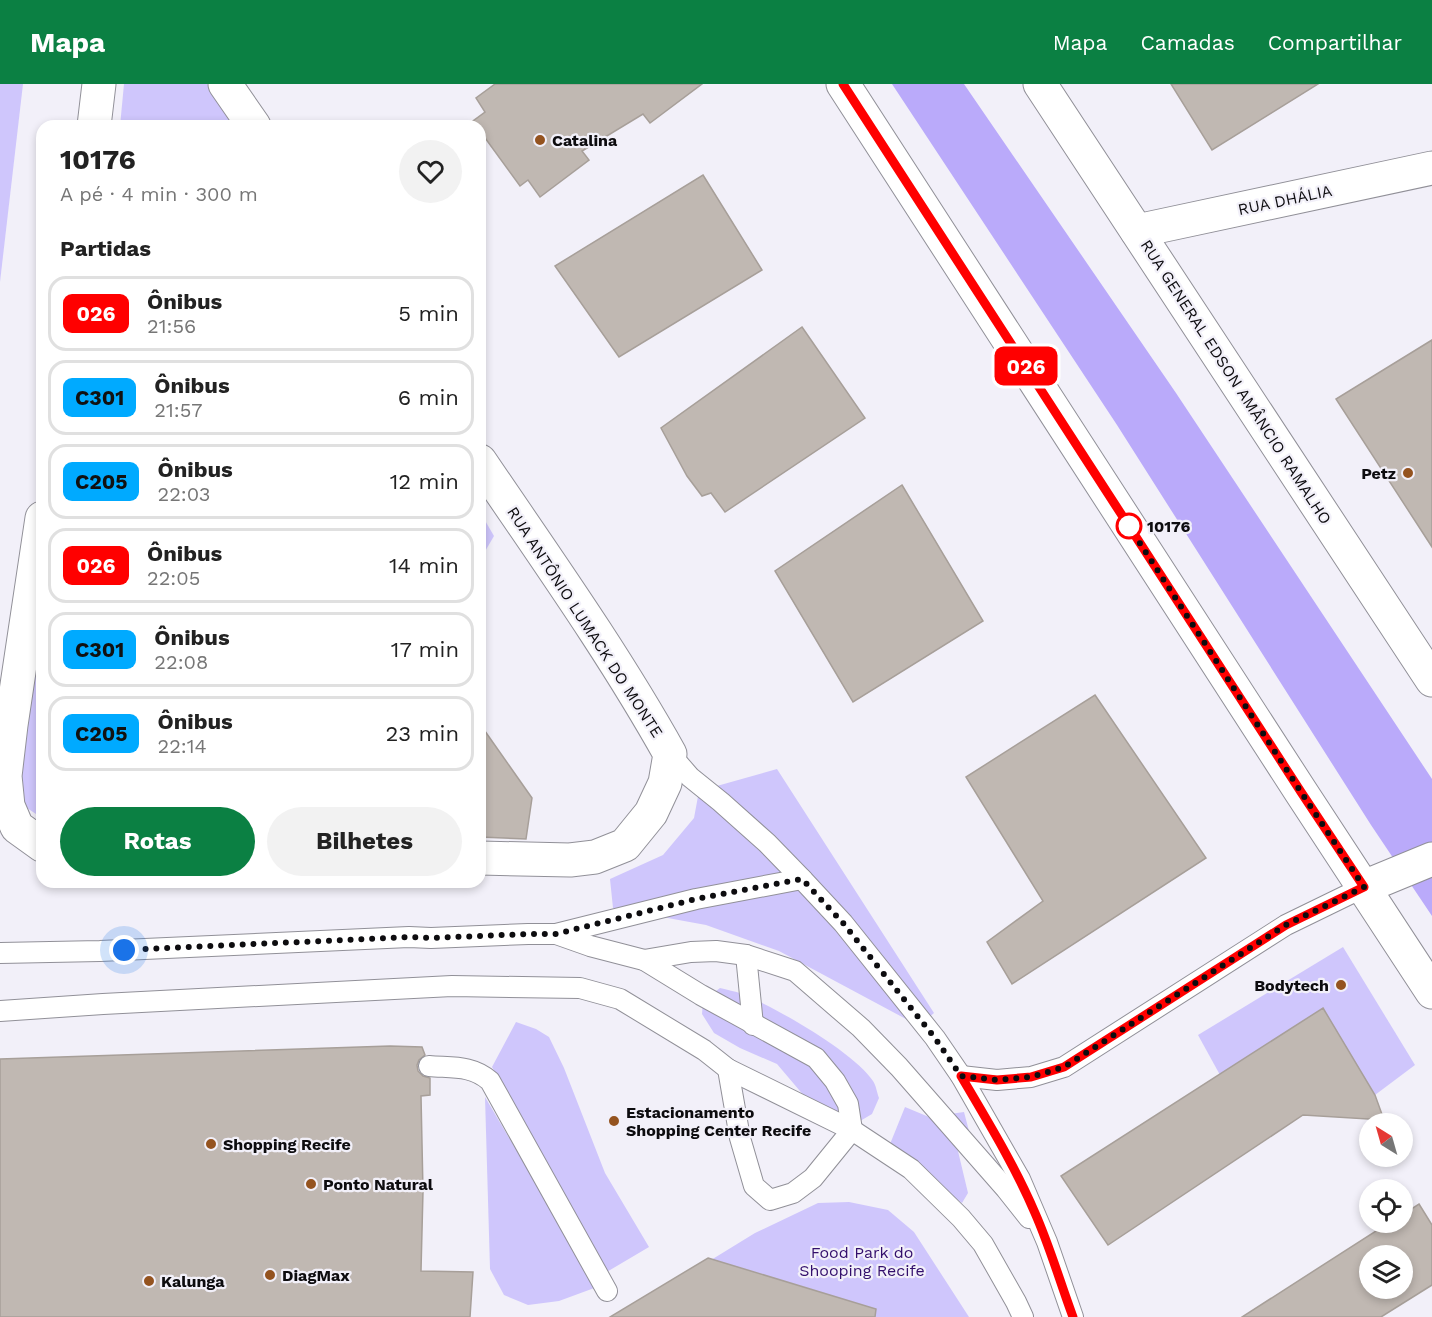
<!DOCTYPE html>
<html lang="pt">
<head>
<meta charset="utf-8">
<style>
	:root { --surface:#fff; --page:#f2f2f2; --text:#222; --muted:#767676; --line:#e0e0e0; --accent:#0b8043 }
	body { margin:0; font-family:"Work Sans",sans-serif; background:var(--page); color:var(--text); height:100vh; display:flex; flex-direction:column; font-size:22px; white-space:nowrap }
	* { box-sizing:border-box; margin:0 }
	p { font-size:20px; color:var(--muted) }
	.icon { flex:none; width:33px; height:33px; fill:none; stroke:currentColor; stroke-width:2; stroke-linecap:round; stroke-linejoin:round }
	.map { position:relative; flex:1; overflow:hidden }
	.panel { position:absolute; left:36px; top:36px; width:450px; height:768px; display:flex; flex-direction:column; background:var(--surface); border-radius:18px; box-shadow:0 3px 9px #0003 }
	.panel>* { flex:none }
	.badge { padding:0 12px; border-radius:9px; font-size:21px; line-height:39px }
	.needle { width:39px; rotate:323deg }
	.tools { position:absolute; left:1359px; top:1029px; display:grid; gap:12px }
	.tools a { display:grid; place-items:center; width:54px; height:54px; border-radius:50%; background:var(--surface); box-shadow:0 3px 9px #0003; font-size:30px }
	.you { position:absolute; width:30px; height:30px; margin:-15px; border:4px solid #fff; border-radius:50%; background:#1a73e8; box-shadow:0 0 0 9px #1a73e833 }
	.map>.badge { position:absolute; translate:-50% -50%; box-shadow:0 0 0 3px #fff }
	h2 { padding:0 24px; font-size:22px; line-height:54px }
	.round { display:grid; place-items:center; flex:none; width:63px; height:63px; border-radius:32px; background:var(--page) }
	.headline { display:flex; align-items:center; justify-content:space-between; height:102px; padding:0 24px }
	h1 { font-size:28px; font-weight:700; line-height:45px }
	.cta { display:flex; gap:12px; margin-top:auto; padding:12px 24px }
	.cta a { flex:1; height:69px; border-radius:36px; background:var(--accent); color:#fff; font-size:24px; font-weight:700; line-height:69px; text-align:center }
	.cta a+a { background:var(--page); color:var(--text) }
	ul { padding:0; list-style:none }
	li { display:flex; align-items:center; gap:18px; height:75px; margin:0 12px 9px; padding:0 12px; border:3px solid var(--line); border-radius:18px }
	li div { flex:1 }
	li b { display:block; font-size:22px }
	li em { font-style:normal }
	li .badge { min-width:66px; font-weight:700; text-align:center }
	header { display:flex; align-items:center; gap:36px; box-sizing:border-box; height:84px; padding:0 30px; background:var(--accent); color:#fff }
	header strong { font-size:28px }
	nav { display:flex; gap:33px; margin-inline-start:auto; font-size:21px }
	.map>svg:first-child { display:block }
	.green { fill:#cfc6fc }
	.water { fill:#baaafa }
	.building { fill:#c0b8b2; stroke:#a79f99; stroke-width:1.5; fill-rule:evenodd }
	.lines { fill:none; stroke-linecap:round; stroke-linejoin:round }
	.service-casing { stroke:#919098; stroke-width:22 }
	.minor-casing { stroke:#919098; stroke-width:35 }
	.primary-casing { stroke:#919098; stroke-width:35 }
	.service { stroke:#fff; stroke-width:20 }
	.minor { stroke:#fff; stroke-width:33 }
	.primary { stroke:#fff; stroke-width:33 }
	.line-casing { stroke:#fff; stroke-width:14 }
	.line { stroke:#f00; stroke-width:9 }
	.walk { stroke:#0d0c0f; stroke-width:6; stroke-dasharray:0 10.8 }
	.poi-dot { fill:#94531f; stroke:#f2f0f9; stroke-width:2 }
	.stop-dot { fill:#fff; stroke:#f00; stroke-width:3 }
	.labels { text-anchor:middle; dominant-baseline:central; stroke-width:4.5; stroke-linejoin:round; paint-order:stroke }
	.poi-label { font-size:16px; font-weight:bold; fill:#0d0c0f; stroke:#f2f0f9; text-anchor:start }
	.street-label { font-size:16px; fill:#0d0c0f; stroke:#f2f0f9 }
	.stop-label { font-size:16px; font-weight:bold; fill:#0d0c0f; stroke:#f2f0f9; text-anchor:start }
	.park-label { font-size:16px; fill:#330f6c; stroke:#f2f0f9 }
</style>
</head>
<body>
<header>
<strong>Mapa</strong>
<nav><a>Mapa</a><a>Camadas</a><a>Compartilhar</a></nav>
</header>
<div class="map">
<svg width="1432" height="1233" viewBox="0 0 1432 1233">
	<rect width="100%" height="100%" fill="#f2f0f9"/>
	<!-- green -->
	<g class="green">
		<polygon points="0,0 23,0 0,198"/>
		<polygon points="124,0 207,0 236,42 120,42"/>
		<polygon points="480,428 494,452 480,476"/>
		<polygon points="42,492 42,734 18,718"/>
		<polygon points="777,685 934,929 919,942 779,867 706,841 613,824 610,795 663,771 694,734 699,707"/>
		<polygon points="1343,863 1415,981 1375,1011 1220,991 1198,951"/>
		<path d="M720 904C727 906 735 907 742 910 774 922 855 969 873 997 876 1001 877 1009 879 1014L872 1030 850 1043 805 1013 777 980 740 964 714 949 702 930 703 917Z"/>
		<polygon points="516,938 536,945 549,953 564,984 605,1089 649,1163 605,1189 492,983"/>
		<polygon points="485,1013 597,1203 559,1217 528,1221 504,1211 490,1185"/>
		<polygon points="905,1023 929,1033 964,1028 969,1047 957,1063 968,1109 962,1119 888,1065"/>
		<polygon points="849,1118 888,1126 914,1148 969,1233 824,1233 811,1205 711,1176 755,1149 818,1119"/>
	</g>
	<!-- water -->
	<polygon class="water" points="892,0 964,0 1176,309 1432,695 1432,832 1371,741 1117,341"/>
	<!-- building -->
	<g class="building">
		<polygon points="495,0 702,0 650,39 643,30 582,67 589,76 540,113 528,96 520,102 480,47 480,42 477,42 473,37 485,28 476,14"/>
		<polygon points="1171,0 1318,0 1212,66"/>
		<polygon points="703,91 762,186 619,273 555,182"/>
		<polygon points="802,243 865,334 725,428 711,409 702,412 687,392 661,344"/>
		<polygon points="1432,256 1432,463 1336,315"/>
		<polygon points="902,401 983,537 853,618 775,487"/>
		<polygon points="1095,611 1206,774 1012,900 987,858 1043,817 966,693"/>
		<polygon points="480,640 532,714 526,755 480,753"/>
		<polygon points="1323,924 1375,1011 1384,1036 1303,1031 1108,1161 1061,1092"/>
		<polygon points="390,962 422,963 425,971 419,976 417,981 418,987 423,992 430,994 430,1011 421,1012 423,1107 421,1187 473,1188 470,1233 0,1233 0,975"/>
		<path d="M1419 1120 1432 1141V1201L1381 1233H1242L1390 1138H1402V1131ZM1370 1172H1402V1204H1370Z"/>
		<polygon points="708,1174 876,1225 875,1233 610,1233"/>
	</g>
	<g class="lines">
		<defs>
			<g id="service">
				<polyline points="670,670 690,693 721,718 767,759 802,795 843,839 935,954 961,992 1020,1095 1047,1158 1073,1233"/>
				<polyline points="556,850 696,815 802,795"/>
				<polyline points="0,869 100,867 409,853 431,854 528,850 556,850 590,862 644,876 701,911 816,974 835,997 848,1020 852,1046 813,1094 793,1109 770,1116 754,1102 740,1054 728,985"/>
				<polyline points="746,871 753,941"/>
				<polyline points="644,876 691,868 716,867 746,871 795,887 861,944 899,983 1006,1105 1029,1134"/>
				<polyline points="0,927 103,920 452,902 580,904 620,915 704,966 728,985 852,1046 911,1085 961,1134 983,1160 1016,1218 1023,1233"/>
				<path d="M429 982C452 984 472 981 490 997L607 1207"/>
				<polyline points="961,992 997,996 1031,993 1064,983 1286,841 1364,803"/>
			</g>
			<g id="minor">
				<polyline points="225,0 254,42"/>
				<polyline points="94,42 99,0"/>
				<polyline points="1137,147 1432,84"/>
				<path d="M480 377C545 473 613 568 670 670L665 699 651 729 625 761 595 773 570 776 480 774"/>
				<polyline points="42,434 11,641 5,692 8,722 17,743 42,761"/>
				<polyline points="1364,803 1432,775"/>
			</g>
			<g id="primary">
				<polyline points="843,0 1301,708 1432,908"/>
				<polyline points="1040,0 1432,596"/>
			</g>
		</defs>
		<!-- service casing -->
		<use href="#service" class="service-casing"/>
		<!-- minor casing -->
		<use href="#minor" class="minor-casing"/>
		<!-- primary casing -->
		<use href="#primary" class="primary-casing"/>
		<!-- service -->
		<use href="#service" class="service"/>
		<!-- minor -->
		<use href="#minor" class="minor"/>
		<!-- primary -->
		<use href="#primary" class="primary"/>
	</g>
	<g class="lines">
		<defs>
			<path id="line" d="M843 0 1301 708 1364 803 1286 841 1064 983 1031 993 997 996 961 992C987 1036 1015 1082 1035 1129 1050 1163 1060 1198 1073 1233"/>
		</defs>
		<!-- line casing -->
		<use href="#line" class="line-casing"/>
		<!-- line -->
		<use href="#line" class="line"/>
		<!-- walk -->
		<polyline class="walk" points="124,866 409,853 431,854 528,850 556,850 696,815 802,795 843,839 935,954 961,992 997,996 1031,993 1064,983 1286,841 1364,803 1301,708 1123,433 1129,442"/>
	</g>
	<!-- markers -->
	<g class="poi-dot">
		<circle cx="540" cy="56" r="6"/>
		<circle cx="1408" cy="389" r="6"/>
		<circle cx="1341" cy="901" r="6"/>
		<circle cx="614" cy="1037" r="6"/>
		<circle cx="211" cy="1060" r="6"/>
		<circle cx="311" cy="1100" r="6"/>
		<circle cx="270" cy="1191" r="6"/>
		<circle cx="149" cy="1197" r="6"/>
	</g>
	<circle class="stop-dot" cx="1129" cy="442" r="12"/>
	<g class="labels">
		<!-- poi labels -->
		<g class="poi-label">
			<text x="552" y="56">Catalina</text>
			<text x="1396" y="389" text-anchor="end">Petz</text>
			<text x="1329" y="901" text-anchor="end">Bodytech</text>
			<text x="626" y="1028">Estacionamento<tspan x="626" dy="18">Shopping Center Recife</tspan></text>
			<text x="223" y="1060">Shopping Recife</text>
			<text x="323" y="1100">Ponto Natural</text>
			<text x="282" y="1191">DiagMax</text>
			<text x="161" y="1197">Kalunga</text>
		</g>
		<!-- street labels -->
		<g class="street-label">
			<text transform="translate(1285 116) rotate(-12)">RUA DHÁLIA</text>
			<text transform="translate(1236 298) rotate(57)">RUA GENERAL EDSON AMÂNCIO RAMALHO</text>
			<text transform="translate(585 538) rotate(57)">RUA ANTÔNIO LUMACK DO MONTE</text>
		</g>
		<!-- stop labels -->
		<g class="stop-label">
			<text x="1147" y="442">10176</text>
		</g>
		<!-- park labels -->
		<g class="park-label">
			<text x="862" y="1168">Food Park do<tspan x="862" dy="18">Shooping Recife</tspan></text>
		</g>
	</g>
</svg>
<div class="tools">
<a><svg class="needle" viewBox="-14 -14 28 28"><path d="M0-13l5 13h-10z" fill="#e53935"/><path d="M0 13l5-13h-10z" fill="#767676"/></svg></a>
<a><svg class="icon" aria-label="locate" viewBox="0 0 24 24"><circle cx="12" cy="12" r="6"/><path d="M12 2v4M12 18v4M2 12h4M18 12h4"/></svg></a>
<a><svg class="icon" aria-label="layers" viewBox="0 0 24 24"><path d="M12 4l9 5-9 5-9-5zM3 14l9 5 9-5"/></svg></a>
</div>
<div class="you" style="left:124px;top:866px"></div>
<b class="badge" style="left:1026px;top:282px;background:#f00;color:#fff">026</b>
<section class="panel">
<div class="headline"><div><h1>10176</h1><p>A pé · 4 min · 300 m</p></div><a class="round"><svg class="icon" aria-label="heart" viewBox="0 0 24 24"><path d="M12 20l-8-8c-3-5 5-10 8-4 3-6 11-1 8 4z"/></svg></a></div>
<h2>Partidas</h2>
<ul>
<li><span class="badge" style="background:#f00;color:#fff">026</span><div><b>Ônibus</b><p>21:56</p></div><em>5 min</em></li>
<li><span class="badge" style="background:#0af;color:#111">C301</span><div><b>Ônibus</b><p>21:57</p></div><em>6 min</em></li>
<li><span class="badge" style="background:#0af;color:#111">C205</span><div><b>Ônibus</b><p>22:03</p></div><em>12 min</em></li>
<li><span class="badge" style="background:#f00;color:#fff">026</span><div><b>Ônibus</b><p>22:05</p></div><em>14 min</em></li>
<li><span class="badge" style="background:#0af;color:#111">C301</span><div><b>Ônibus</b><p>22:08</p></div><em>17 min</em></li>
<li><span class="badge" style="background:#0af;color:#111">C205</span><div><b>Ônibus</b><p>22:14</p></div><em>23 min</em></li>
</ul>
<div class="cta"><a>Rotas</a><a>Bilhetes</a></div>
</section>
</div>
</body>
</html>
